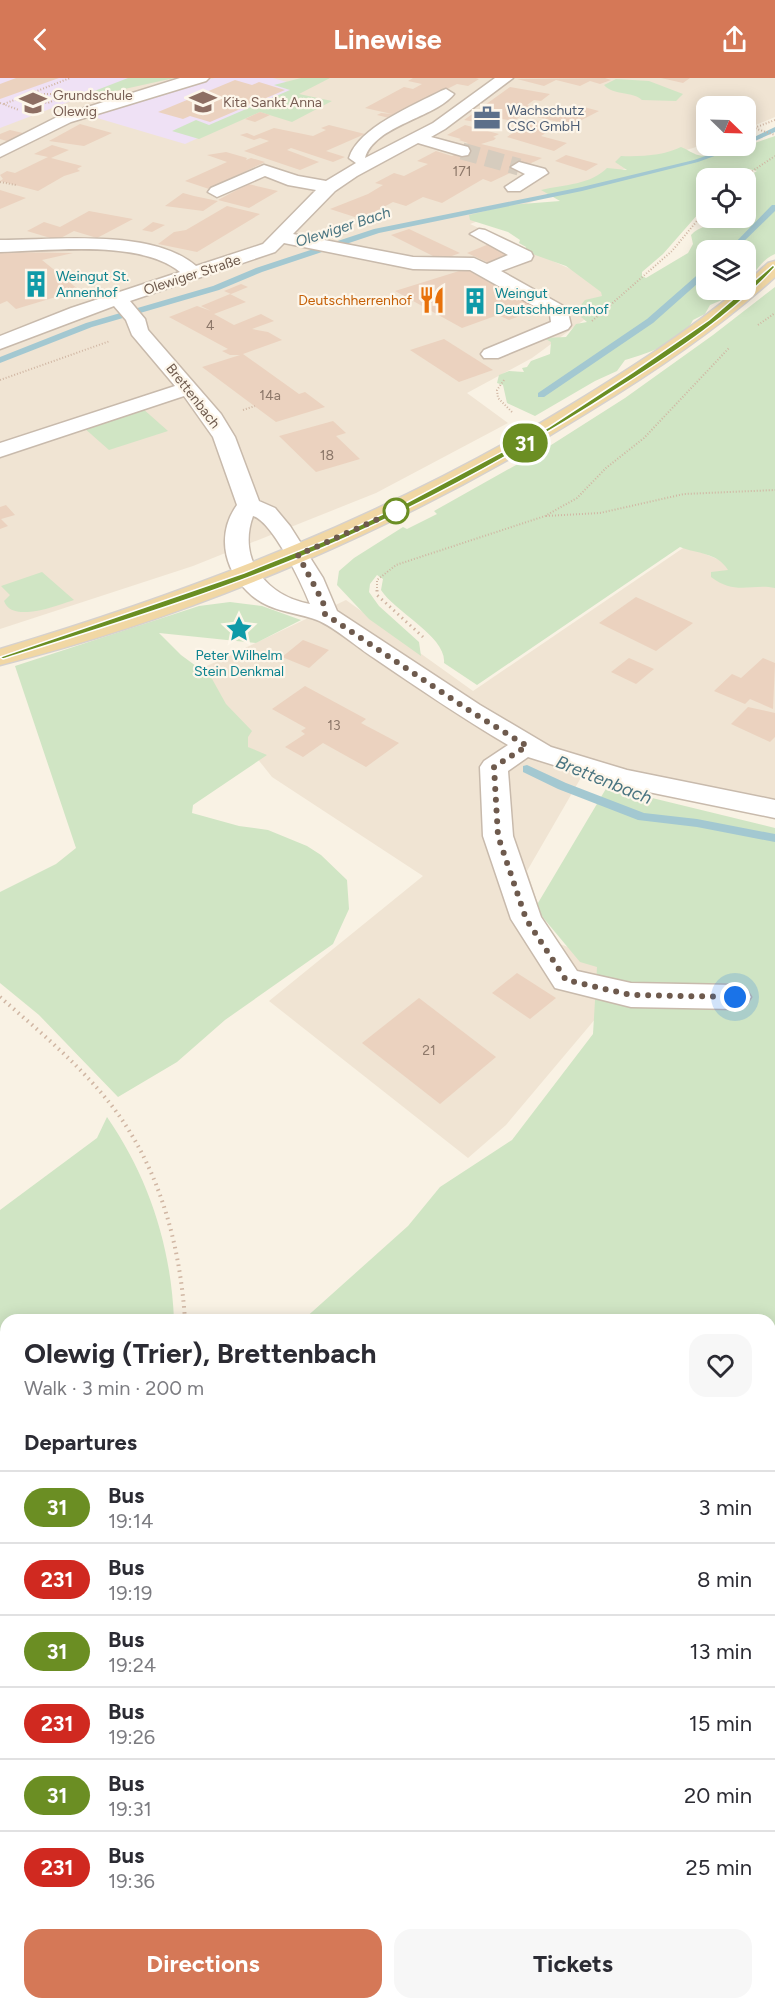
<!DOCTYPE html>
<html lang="en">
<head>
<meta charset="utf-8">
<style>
	:root { --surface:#fff; --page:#f7f7f7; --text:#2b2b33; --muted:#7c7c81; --line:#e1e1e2; --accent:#d57857 }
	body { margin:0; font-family:Figtree,sans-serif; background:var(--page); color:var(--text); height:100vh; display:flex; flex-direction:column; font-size:22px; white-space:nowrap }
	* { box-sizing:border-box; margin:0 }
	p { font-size:20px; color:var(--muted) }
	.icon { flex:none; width:33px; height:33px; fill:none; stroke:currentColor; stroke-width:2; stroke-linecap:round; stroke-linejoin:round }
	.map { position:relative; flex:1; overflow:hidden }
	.drawer { position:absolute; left:0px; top:1236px; width:776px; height:696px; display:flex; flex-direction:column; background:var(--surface); border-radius:18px 18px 0 0; box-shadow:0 3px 15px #0003 }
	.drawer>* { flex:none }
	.badge { padding:0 12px; border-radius:20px; font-size:21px; line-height:39px }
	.needle { width:39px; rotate:113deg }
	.buttons { position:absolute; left:696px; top:18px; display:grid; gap:12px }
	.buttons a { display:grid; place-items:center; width:60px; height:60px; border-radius:12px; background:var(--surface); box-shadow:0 3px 15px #0003; font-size:30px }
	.you { position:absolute; width:30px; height:30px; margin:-15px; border:4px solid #fff; border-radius:50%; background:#1a73e8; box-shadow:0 0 0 9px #1a73e833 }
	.map>.badge { position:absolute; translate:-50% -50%; box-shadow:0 0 0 3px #fff }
	h2 { padding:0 24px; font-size:22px; line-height:54px }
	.round { display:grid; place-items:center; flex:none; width:63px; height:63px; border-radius:18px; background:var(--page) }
	.head { display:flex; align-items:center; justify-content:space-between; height:102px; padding:0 24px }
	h1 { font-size:28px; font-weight:700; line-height:45px }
	.button { display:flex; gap:12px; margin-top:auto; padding:12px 24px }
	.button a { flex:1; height:69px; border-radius:18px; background:var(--accent); color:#fff; font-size:24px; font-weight:700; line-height:69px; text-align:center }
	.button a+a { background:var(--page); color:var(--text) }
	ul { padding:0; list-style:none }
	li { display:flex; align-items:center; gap:18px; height:72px; padding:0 24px; border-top:2px solid var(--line) }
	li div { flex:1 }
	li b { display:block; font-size:22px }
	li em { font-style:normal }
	li .badge { min-width:66px; font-weight:700; text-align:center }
	header { display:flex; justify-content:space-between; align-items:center; height:78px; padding:0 24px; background:var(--accent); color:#fff; font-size:27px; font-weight:700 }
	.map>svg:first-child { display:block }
	.residential { fill:#f0e4d3 }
	.education { fill:#efe1f5 }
	.green { fill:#d0e5c4; fill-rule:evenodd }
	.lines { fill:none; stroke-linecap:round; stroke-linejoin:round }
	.stream { fill:#a3c8d1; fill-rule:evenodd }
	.building { fill:#ebd2bf }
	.minor-tunnel { stroke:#d6ccbe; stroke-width:17; stroke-dasharray:17 8; stroke-linecap:butt }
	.minor-casing { stroke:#c8baac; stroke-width:3 }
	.major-casing { stroke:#d6d1cd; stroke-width:3 }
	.path-far3 { stroke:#d0b6a3; stroke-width:2; stroke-dasharray:1 2; stroke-linecap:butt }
	.path-far2 { stroke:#d0b6a3; stroke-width:3; stroke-dasharray:1.5 4; stroke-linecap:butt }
	.path-far1 { stroke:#d0b6a3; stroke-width:4; stroke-dasharray:1.5 4.5; stroke-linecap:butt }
	.path { stroke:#d0b6a3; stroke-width:5; stroke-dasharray:2 6; stroke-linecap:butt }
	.minor { fill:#fff; fill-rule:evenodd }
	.major { fill:#f1d7a4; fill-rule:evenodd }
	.line { fill:#6b8e23; stroke:#fff; stroke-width:1.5 }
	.walk { stroke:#6e5a4d; stroke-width:6; stroke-dasharray:0 10.8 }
	.stop-dot { fill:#fff; stroke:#6b8e23; stroke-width:3 }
	.labels { text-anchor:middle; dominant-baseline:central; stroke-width:4.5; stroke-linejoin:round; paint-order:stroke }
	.far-education-label { font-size:14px; fill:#785e54; stroke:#fdf6ea; text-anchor:start }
	.far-service-label { font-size:14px; fill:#4e5e75; stroke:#fdf6ea; text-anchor:start }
	.number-label { font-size:14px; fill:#8d786a }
	.far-street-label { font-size:14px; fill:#6e5a4d; stroke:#fdf6ea }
	.far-culture-label { font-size:14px; fill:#0d838f; stroke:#fdf6ea; text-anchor:start }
	.far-food-label { font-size:14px; fill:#c56008; stroke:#fdf6ea; text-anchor:end }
	.far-water-label { font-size:15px; font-style:italic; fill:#497480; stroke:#fdf6ea }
	.water-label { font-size:18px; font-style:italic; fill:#497480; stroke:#fdf6ea }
</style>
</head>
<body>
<header><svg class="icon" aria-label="back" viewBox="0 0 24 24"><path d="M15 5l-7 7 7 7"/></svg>Linewise<svg class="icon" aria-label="share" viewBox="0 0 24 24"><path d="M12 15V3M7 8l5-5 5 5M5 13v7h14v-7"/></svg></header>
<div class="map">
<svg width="775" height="1932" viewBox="0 0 775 1932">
	<rect width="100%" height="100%" fill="#f9f2e4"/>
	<!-- residential -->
	<g class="residential">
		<polygon points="0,0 775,0 775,39 746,51 746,28 706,28 706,66 624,91 470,146 622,214 532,280 467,315 508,345 376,415 193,488 0,551"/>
		<polygon points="686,468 775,505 775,726 590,684 527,793 550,862 603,883 607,927 506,1047 468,1080 269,923 423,798 272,699 190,596 346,522 473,613"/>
	</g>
	<!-- education -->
	<g class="education">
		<polygon points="0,0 131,0 0,50"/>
		<polygon points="215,0 273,0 308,10 185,66 87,37 176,8"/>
	</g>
	<!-- green -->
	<g class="green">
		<polygon points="128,0 174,0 93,18 84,17"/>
		<polygon points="301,0 330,0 299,16 332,23 292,44 260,34 199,61 172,53 196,42 209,47 290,12 274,7"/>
		<path d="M616 1 649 3 683 16 676 23 642 22C633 13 614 18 604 7Z"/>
		<path d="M775 58V176C759 183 757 196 746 201V172H706V212H734L729 219 710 227 705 236 693 242C682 265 648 275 625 282L617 293 595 303 535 338 507 325 503 307 497 305 499 297 509 293 524 294 522 290 527 289 531 283 550 276 551 264 544 260 566 259 576 246 587 244 581 239 580 228 585 222 602 218 601 214 566 188 524 173 526 169 519 165 520 162 508 154 470 142 469 137 509 127 560 123 541 112C566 106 590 107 607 90L627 92 615 84 621 78C642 79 665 77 681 69 687 71 693 76 698 77 715 82 756 64 775 58ZM749 91 757 93 745 100 746 140H719C710 149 699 148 691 157L693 166 688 175 646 200 642 198V194L663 176 706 127V100H738Z"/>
		<path d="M775 209V510C752 505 736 518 711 499V494L728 492C717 474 697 476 680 469L477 607 444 585C447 559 395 534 381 512L383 501 377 497 370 506 369 514 379 528 419 564 421 578 369 541 337 507 339 493 354 480 403 449 407 451 437 436 434 433 548 369 625 320 713 257Z"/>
		<polygon points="142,330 168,353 109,372 83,349"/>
		<path d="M42 494 74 522C58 527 12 546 4 523L10 517 1 508Z"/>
		<polygon points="230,524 262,528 301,542 256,565 159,555 181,577 211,599 226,626 252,653 248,659 248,669 267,677 193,727 192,735 239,748 268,752 307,768 321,777 347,802 349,831 333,866 225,942 177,984 118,1019 39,937 0,905 0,814 56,786 76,770 15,588 199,528"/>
		<polygon points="607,709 775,750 775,1414 770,1416 770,1242 303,1242 408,1148 440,1109 512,1062 593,956 597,889 580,884 535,830"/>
		<path d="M107 1039C149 1100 171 1168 174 1242H6V1926H33L25 1932H0V1132L97 1060Z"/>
		<polygon points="775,1463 775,1535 770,1538 770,1465"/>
	</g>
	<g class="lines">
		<!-- stream -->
		<g class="stream">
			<polygon points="775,49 775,54 746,67 746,63"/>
			<polygon points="734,68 742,68 698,84 582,113 379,155 262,194 219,212 92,249 0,285 0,279 86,245 213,208 256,190 374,151 582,109 694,82"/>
			<polygon points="772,127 775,127 775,133 735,172 728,172"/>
			<polygon points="703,192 706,192 706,198 653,245 544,319 538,319 538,315 647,241"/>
			<polygon points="527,687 566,705 644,735 697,741 775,756 775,764 697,749 638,742 558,711 523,694 523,688"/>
		</g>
	</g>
	<!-- building -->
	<g class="building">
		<polygon points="16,0 59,0 0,21 0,6"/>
		<polygon points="413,0 476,0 479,1 468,8 457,6 389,40 377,37 381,35 392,36 365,30 404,9 413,11 422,6 408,3"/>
		<polygon points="605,0 611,2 600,6 590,3 580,8 556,2 544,8 517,1"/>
		<polygon points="661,0 690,0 683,5"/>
		<polygon points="235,2 252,7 259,4 285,12 210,44 190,38 183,41 158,34"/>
		<polygon points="510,9 550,16 541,23 534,22 527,27 533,29 514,43 502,41 493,47 464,42"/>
		<polygon points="580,28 599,33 572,47 537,39 549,32 565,37"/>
		<polygon points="260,34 270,37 255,44 245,41"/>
		<polygon points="531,42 558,48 541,58 567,65 554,73 507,59"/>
		<polygon points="80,46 112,55 84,68 49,63"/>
		<polygon points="329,47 365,56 326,73 345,79 333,84 291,70 287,72 319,84 300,92 244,73 269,63 260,60 254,62 240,57 247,55 254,58 274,50 313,58 326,52 321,50"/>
		<polygon points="465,47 499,56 493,59 496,60 494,62 481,66 542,80 491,104 483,101 442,125 423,119 406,128 393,124 361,141 330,131 368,116 383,107 375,105 394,95 404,98 428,86 417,83 436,73 452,78 467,70 469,68 465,67 468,65 459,62 461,61 447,57"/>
		<polygon points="10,52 27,56 10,64 0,61 0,56"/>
		<polygon points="52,67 69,72 51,80 82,88 77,91 80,93 64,98 38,113 0,103 3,101 0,97 7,93 15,95 48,79 34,76"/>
		<polygon points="226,74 247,80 246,82 251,80 265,84 209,111 185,103 227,84 207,77"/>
		<polygon points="566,77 598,86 586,93 555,83"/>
		<polygon points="248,106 278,113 249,130 218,122"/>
		<polygon points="0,112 26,120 0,131"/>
		<polygon points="183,115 194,118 218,123 203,133 165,128"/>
		<polygon points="227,128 260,136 197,174 158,166 174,154 186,152"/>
		<polygon points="89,133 133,141 97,160 74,153 57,162 27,153 44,144 60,149"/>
		<polygon points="153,144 165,147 152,154 142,152"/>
		<polygon points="409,151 460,175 441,182 391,157"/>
		<polygon points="489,166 511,177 489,185 467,175"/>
		<polygon points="0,174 73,175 42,182 79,212 16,231 7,223 0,226"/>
		<polygon points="472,189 547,228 509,242 498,237 462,250 395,213"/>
		<polygon points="241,206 248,209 231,216 224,213"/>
		<polygon points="230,216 246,224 214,236 234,247 261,236 274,243 252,251 268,254 282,262 243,276 299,316 305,314 325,329 276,344 202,289 240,277 230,277 222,273 228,271 169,239 197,228 211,233 201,228"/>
		<polygon points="444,261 493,292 459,304 410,272"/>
		<polygon points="333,343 346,355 336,358 360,381 316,394 279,358"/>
		<polygon points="6,427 15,437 1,441 8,448 0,451 0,429"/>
		<polygon points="636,519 693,545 656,573 599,545"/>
		<polygon points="303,562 329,572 309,590 282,579"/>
		<polygon points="629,580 654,591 636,606 611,594"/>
		<polygon points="763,580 775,585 773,631 750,621 745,626 714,613 732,596 741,600"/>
		<polygon points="305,608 366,641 361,645 399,665 366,689 323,665 303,679 285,669 305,656 301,653 306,650 272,631"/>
		<polygon points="748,629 775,635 775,659 770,664 731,646"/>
		<polygon points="517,895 556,920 530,941 492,915"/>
		<polygon points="419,920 496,979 440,1026 362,965"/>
	</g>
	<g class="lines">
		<!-- minor-tunnel -->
		<polyline class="minor-tunnel" points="462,73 519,89"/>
		<defs>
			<g id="minor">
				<polygon points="180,0 209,0 206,3 71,44 0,79 0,68 59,38"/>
				<path d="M495 0H513L445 51 431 59 468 69 470 73 468 77 462 78 418 65 357 98 335 113 293 156 413 179 474 180 487 186 508 177 470 156 479 151 485 152 531 174 533 178 531 182 501 193 567 230 571 247 568 251 498 280H484L481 276 484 272 551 244 550 237 470 192 413 191 284 165 275 174 130 223 145 241 148 252 221 336 235 359 259 423 275 430 290 448 323 500 337 533 480 627 551 669 627 692 775 722V740L624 709 528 679 508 693 513 758 541 839 577 893 631 905 735 907 746 911 751 919 746 927 735 931 631 929 555 910 511 841 483 758 480 689 484 683 508 667C462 640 418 610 374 580 358 570 335 549 317 542 292 533 267 534 247 513 223 489 217 455 237 427L213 359 184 318 0 379V365L175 308 132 257 126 242 114 228 0 271V258L71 230 180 194C140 161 49 173 0 174V162C56 162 152 150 196 188L263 166 316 112 288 107 265 98 217 119 208 114 211 110 264 87 298 98 326 103 356 85 349 80C358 50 414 27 441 13L446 11 454 16C435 40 375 47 365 80L433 45ZM253 438C273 444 302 506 310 526 267 518 237 482 253 438Z"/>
				<polygon points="519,84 545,91 548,95 520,113 508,113 505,109 525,96 511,89"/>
			</g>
			<path id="major" d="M775 183V199C718 251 654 294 588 334 411 445 203 536 0 587V571C201 511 395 435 574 325 631 290 687 254 738 212H746V205L768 185Z"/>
		</defs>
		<!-- minor casing -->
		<use href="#minor" class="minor-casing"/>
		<!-- major casing -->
		<use href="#major" class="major-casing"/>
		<!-- path-far3 -->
		<g class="path-far3">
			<polygon points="41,16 53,16 59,20 48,25 33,23 34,18"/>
			<polyline points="0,25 19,32"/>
			<polyline points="4,26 70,0"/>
			<polyline points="775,42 754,50 775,57"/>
			<polyline points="742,100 775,78"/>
			<polyline points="0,104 16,107"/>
			<polyline points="592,243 672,173 706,132"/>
			<polyline points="758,247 775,235"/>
			<polyline points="0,302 110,263"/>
			<polyline points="504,302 497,312 498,320 512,334"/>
			<polyline points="243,332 255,328"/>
			<polyline points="546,438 600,435 684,416 775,412"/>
			<polyline points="377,513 377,502 396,487 545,438 577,420 606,390 644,360 729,270"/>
		</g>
		<!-- path-far2 -->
		<polyline class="path-far2" points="377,512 377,517 423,559"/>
		<!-- path-far1 -->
		<path class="path-far1" d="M0 919C39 953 80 987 112 1028 159 1089 180 1166 185 1242"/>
		<!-- path -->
		<g class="path">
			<polyline points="770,1370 775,1369"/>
			<polyline points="770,1443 775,1441"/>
			<polyline points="68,1932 76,1926"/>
		</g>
		<!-- minor -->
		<use href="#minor" class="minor"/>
		<!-- major -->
		<use href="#major" class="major"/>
	</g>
	<!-- line -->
	<path class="line" d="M773 187 775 189C733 236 675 274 620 309 532 366 440 417 345 460 235 509 118 545 3 581L0 579 244 495 339 457 406 425 549 349 633 294 709 242Z"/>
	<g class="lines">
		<!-- walk -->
		<polyline class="walk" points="396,433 298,477 323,524 325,536 470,633 527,668 494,689 498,758 526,841 566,902 631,917 735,919"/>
	</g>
	<!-- icons -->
	<defs>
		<symbol id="school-bare" viewBox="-9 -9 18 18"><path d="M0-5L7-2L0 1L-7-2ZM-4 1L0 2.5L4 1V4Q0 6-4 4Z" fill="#8d6e63" stroke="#fdf6ea" stroke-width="2.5" paint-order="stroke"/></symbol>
		<symbol id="office-bare" viewBox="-9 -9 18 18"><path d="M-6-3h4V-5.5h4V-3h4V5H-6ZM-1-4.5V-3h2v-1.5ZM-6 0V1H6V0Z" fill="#5c6f8a" stroke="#fdf6ea" stroke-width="2.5" paint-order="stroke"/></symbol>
		<symbol id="building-bare" viewBox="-9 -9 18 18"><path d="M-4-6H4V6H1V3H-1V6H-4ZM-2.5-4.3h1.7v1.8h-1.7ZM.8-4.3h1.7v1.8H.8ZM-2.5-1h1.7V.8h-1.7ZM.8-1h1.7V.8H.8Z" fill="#0f9aa8" stroke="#fdf6ea" stroke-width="2.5" paint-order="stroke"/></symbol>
		<symbol id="restaurant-bare" viewBox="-9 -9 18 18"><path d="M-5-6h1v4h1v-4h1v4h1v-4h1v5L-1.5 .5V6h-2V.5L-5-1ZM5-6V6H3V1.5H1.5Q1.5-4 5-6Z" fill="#e8710a" stroke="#fdf6ea" stroke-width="2.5" paint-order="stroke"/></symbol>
		<symbol id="sight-bare" viewBox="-9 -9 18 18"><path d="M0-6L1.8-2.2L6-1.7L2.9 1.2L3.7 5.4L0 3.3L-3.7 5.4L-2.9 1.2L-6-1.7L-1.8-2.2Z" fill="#0f9aa8" stroke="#fdf6ea" stroke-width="2.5" paint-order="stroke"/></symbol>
	</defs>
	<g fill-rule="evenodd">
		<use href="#school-bare" x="184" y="5" width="38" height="38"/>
		<use href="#school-bare" x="14" y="6" width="38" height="38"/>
		<use href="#office-bare" x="468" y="21" width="38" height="38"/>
		<use href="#building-bare" x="17" y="187" width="38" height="38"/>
		<use href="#restaurant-bare" x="413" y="203" width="38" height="38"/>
		<use href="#building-bare" x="456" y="204" width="38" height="38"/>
		<use href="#sight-bare" x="220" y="532" width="38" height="38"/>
	</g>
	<!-- markers -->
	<circle class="stop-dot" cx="396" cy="433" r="12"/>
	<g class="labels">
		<!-- far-education labels -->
		<g class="far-education-label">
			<text x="53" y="17">Grundschule<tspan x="53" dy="16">Olewig</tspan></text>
			<text x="223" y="24">Kita Sankt Anna</text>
		</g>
		<!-- far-service labels -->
		<g class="far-service-label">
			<text x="507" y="32">Wachschutz<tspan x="507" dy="16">CSC GmbH</tspan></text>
		</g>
		<!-- number labels -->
		<g class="number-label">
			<text x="462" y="93">171</text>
			<text x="210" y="247">4</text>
			<text x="270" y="317">14a</text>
			<text x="327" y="377">18</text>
			<text x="334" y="647">13</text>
			<text x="429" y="972">21</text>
		</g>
		<!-- far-street labels -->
		<g class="far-street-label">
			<text transform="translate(192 197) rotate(-18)">Olewiger Straße</text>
			<text transform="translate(193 318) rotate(52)">Brettenbach</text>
		</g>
		<!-- far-culture labels -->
		<g class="far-culture-label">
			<text x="56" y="198">Weingut St.<tspan x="56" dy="16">Annenhof</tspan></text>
			<text x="495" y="215">Weingut<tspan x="495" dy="16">Deutschherrenhof</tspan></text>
			<text x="239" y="577" text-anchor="middle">Peter Wilhelm<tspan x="239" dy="16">Stein Denkmal</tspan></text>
		</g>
		<!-- far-food labels -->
		<g class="far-food-label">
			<text x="412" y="222">Deutschherrenhof</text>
		</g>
		<!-- far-water labels -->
		<g class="far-water-label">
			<text transform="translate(343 149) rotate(-18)">Olewiger Bach</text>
		</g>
		<!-- water labels -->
		<g class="water-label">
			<text transform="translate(604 702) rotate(22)">Brettenbach</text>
		</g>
	</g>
</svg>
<div class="buttons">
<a><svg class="needle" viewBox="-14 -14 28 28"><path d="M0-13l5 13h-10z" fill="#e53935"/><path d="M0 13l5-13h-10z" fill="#7c7c81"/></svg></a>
<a><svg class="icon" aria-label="locate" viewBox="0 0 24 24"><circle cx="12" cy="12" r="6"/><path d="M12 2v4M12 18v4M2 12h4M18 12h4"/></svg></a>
<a><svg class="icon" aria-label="layers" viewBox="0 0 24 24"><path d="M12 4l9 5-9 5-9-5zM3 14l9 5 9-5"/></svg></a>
</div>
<div class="you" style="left:735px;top:919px"></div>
<b class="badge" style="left:525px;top:365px;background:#6b8e23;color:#fff">31</b>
<section class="drawer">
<div class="head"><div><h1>Olewig (Trier), Brettenbach</h1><p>Walk · 3 min · 200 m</p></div><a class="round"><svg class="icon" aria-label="heart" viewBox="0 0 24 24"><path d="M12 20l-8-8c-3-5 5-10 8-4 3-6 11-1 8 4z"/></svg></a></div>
<h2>Departures</h2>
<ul>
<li><span class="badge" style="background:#6b8e23;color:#fff">31</span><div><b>Bus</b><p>19:14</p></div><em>3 min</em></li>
<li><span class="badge" style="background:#d02920;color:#fff">231</span><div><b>Bus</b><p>19:19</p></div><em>8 min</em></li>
<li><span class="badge" style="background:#6b8e23;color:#fff">31</span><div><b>Bus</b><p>19:24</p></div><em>13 min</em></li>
<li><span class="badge" style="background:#d02920;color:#fff">231</span><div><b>Bus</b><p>19:26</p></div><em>15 min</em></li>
<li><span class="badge" style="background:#6b8e23;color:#fff">31</span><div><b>Bus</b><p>19:31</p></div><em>20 min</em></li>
<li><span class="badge" style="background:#d02920;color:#fff">231</span><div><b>Bus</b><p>19:36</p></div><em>25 min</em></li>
</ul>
<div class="button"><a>Directions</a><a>Tickets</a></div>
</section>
</div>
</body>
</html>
